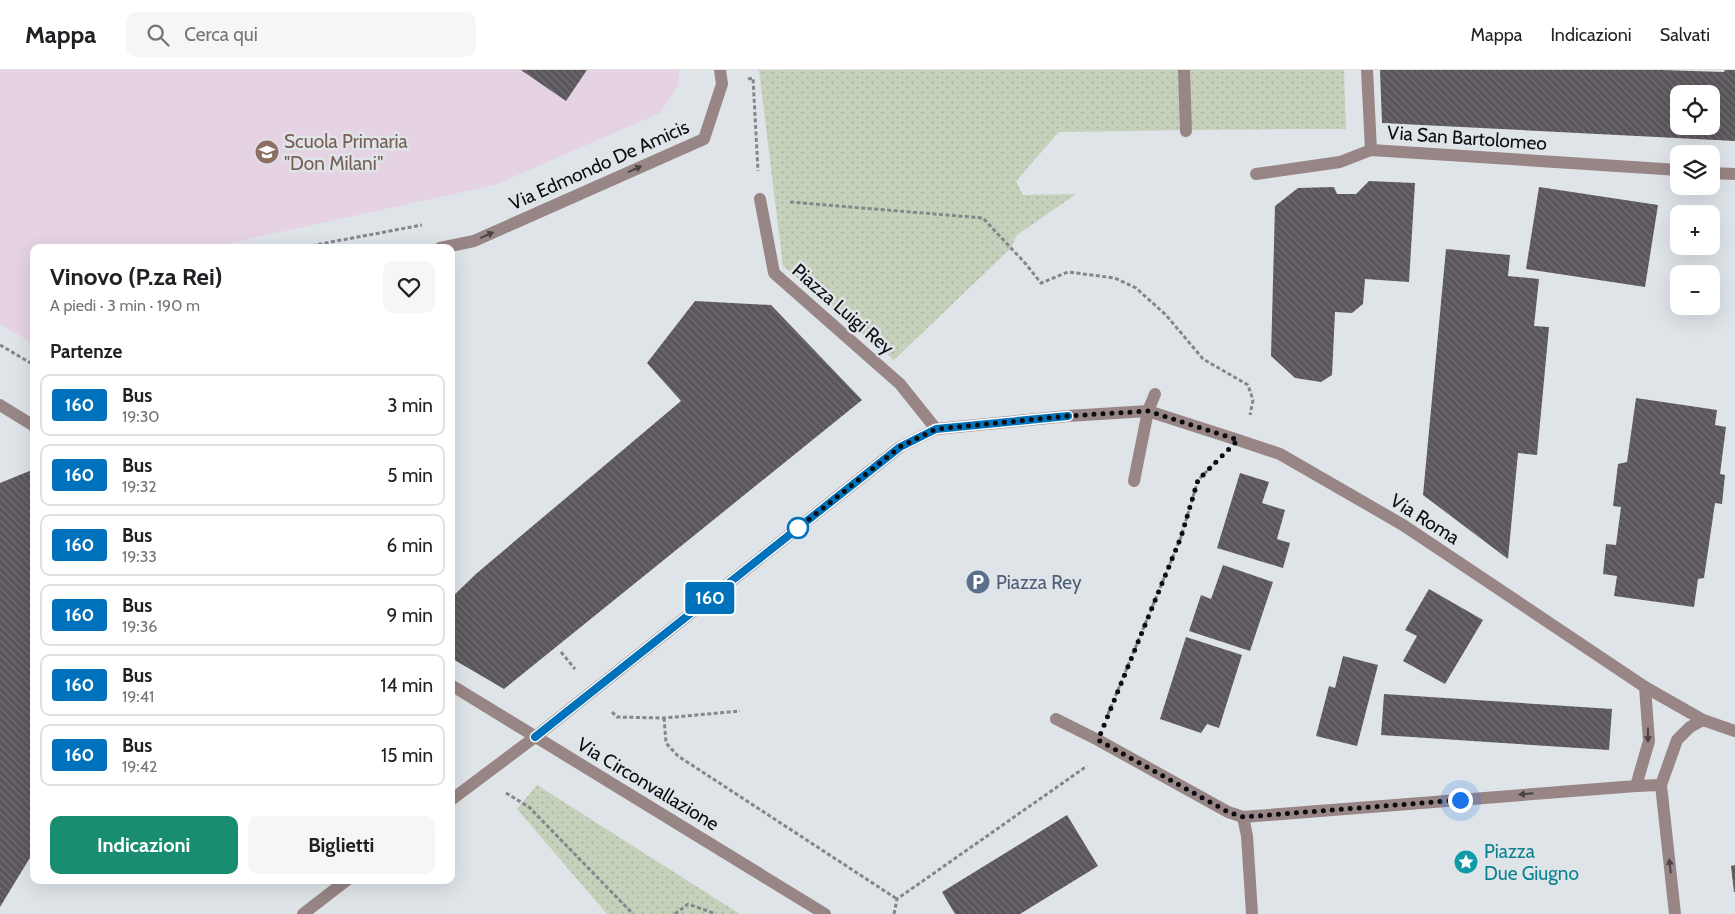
<!DOCTYPE html>
<html lang="it">
<head>
<meta charset="utf-8">
<style>
	:root { --surface:#fff; --page:#f6f6f6; --text:#202124; --muted:#757577; --line:#e0e0e0; --accent:#188d6f }
	body { margin:0; font-family:Cabin,sans-serif; background:var(--page); color:var(--text); height:100vh; display:flex; flex-direction:column; font-size:19px; white-space:nowrap }
	* { box-sizing:border-box; margin:0 }
	p { font-size:16px; color:var(--muted) }
	.icon { flex:none; width:28px; height:28px; fill:none; stroke:currentColor; stroke-width:2; stroke-linecap:round; stroke-linejoin:round }
	.map { position:relative; flex:1; overflow:hidden }
	.side { position:absolute; left:30px; top:174px; width:425px; height:640px; display:flex; flex-direction:column; background:var(--surface); border-radius:10px; box-shadow:0 5px 20px #0002 }
	.side>* { flex:none }
	.badge { padding:0 10px; border-radius:4px; font-size:18px; line-height:32px }
	.fabs { position:absolute; left:1670px; top:15px; display:grid; gap:10px }
	.fabs a { display:grid; place-items:center; width:50px; height:50px; border-radius:10px; background:var(--surface); box-shadow:0 5px 20px #0002; font-size:25px }
	.you { position:absolute; width:25px; height:25px; margin:-12px; border:4px solid #fff; border-radius:50%; background:#1a73e8; box-shadow:0 0 0 8px #1a73e833 }
	.map>.badge { position:absolute; translate:-50% -50%; box-shadow:0 0 0 2px #fff }
	h2 { padding:0 20px; font-size:19px; line-height:45px }
	.round { display:grid; place-items:center; flex:none; width:52px; height:52px; border-radius:10px; background:var(--page) }
	.overview { display:flex; align-items:center; justify-content:space-between; height:85px; padding:0 20px }
	h1 { font-size:24px; font-weight:700; line-height:38px }
	.primary-button { display:flex; gap:10px; margin-top:auto; padding:10px 20px }
	.primary-button a { flex:1; height:58px; border-radius:10px; background:var(--accent); color:#fff; font-size:20px; font-weight:700; line-height:58px; text-align:center }
	.primary-button a+a { background:var(--page); color:var(--text) }
	ul { padding:0; list-style:none }
	li { display:flex; align-items:center; gap:15px; height:62px; margin:0 10px 8px; padding:0 10px; border:2px solid var(--line); border-radius:10px }
	li div { flex:1 }
	li b { display:block; font-size:19px }
	li em { font-style:normal }
	li .badge { min-width:55px; font-weight:700; text-align:center }
	header { display:flex; align-items:center; gap:30px; box-sizing:border-box; height:70px; padding:0 25px; background:var(--surface); border-bottom:1px solid var(--line) }
	header strong { font-size:24px }
	nav { display:flex; gap:28px; margin-inline-start:auto; font-size:18px }
	.search { width:350px; height:45px; background:var(--page); display:flex; align-items:center; gap:12px; box-sizing:border-box; padding:0 18px; border-radius:10px; color:var(--muted); font-size:19px }
	.map>svg:first-child { display:block }
	.education { fill:#e5d3e4 }
	.park { fill:url(#park-dots) }
	.building { fill:url(#building-back-hatch); fill-rule:evenodd }
	.lines { fill:none; stroke-linecap:round; stroke-linejoin:round }
	.path { stroke:#83878b; stroke-width:3; stroke-dasharray:4 2.5; stroke-linecap:butt }
	.service { stroke:#988586; stroke-width:12 }
	.pedestrian { stroke:#988586; stroke-width:12 }
	.minor { stroke:#988586; stroke-width:12 }
	.tertiary { stroke:#988586; stroke-width:12 }
	.oneway { fill:#4a4345 }
	.line-casing { stroke:#fff; stroke-width:11 }
	.line { stroke:#0072bc; stroke-width:8 }
	.walk { stroke:#0b0d0f; stroke-width:5; stroke-dasharray:0 9 }
	.stop-dot { fill:#fff; stroke:#0072bc; stroke-width:2.5 }
	.labels { text-anchor:middle; dominant-baseline:central; stroke-width:5; stroke-linejoin:round; paint-order:stroke }
	.street-label { font-size:19px; fill:#0b0d0f; stroke:#dfe4e9 }
	.education-label { font-size:19px; fill:#785e54; stroke:#dfe4e9; text-anchor:start }
	.service-label { font-size:19px; fill:#4e5e75; stroke:#dfe4e9; text-anchor:start }
	.culture-label { font-size:19px; fill:#0d838f; stroke:#dfe4e9; text-anchor:start }
</style>
</head>
<body>
<header>
<strong>Mappa</strong>
<div class="search"><svg class="icon" aria-label="search" viewBox="0 0 24 24"><circle cx="10" cy="10" r="6"/><path d="M15 15l6 6"/></svg>Cerca qui</div>
<nav><a>Mappa</a><a>Indicazioni</a><a>Salvati</a></nav>
</header>
<div class="map">
<svg width="1735" height="844" viewBox="0 0 1735 844">
	<defs>
		<pattern id="park-dots" width="8" height="8" patternUnits="userSpaceOnUse" patternTransform="scale(1.25)"><rect width="8" height="8" fill="#c6d1bc"/><path d="M2 2h.1M6 6h.1" fill="none" stroke="#a9b2a0" stroke-width="1.8" stroke-linecap="round"/></pattern>
		<pattern id="building-back-hatch" width="6" height="6" patternUnits="userSpaceOnUse" patternTransform="scale(1.25)"><rect width="6" height="6" fill="#5b565b"/><path d="M-1 5l2 2M0 0l6 6M5-1l2 2" fill="none" stroke="#726e72"/></pattern>
	</defs>
	<rect width="100%" height="100%" fill="#dfe4e9"/>
	<!-- education -->
	<polygon class="education" points="0,0 679,0 678,16 660,43 495,115 212,177 34,178 34,274 0,254"/>
	<!-- park -->
	<g class="park">
		<path d="M759 0H1344L1346 59C1250 59 1155 61 1059 62L1016 111 1023 125 1076 124 1017 165 1010 179 894 290 783 196Z"/>
		<polygon points="537,715 740,844 607,844 517,739"/>
	</g>
	<!-- building -->
	<g class="building">
		<polygon points="521,0 587,0 566,31"/>
		<path d="M1380 0H1661L1724 2 1725 0H1735V71L1382 53ZM1679 24H1711V56H1679Z"/>
		<polygon points="1369,111 1415,113 1409,212 1365,209 1363,234 1352,243 1335,242 1332,305 1321,312 1295,308 1271,286 1275,136 1298,118 1334,117 1337,124 1356,124"/>
		<polygon points="1539,117 1658,135 1645,217 1526,199"/>
		<polygon points="1446,179 1510,185 1508,206 1539,209 1534,256 1549,257 1537,385 1518,383 1508,489 1423,425"/>
		<polygon points="695,231 771,235 862,330 504,619 451,588 451,528 477,503 681,331 647,293"/>
		<polygon points="1636,328 1717,340 1715,355 1726,357 1720,404 1725,405 1722,434 1715,433 1704,508 1698,509 1694,537 1614,526 1617,506 1603,504 1606,474 1616,475 1621,437 1613,436 1618,394 1627,392"/>
		<polygon points="32,400 34,402 34,781 0,837 0,413"/>
		<polygon points="1240,403 1269,412 1262,433 1285,440 1277,469 1290,473 1283,498 1217,478"/>
		<polygon points="1223,495 1273,512 1250,581 1189,561 1201,525 1211,529"/>
		<polygon points="1429,519 1483,550 1445,614 1403,591 1417,566 1405,560"/>
		<polygon points="1186,567 1242,585 1219,658 1207,654 1201,663 1160,649"/>
		<polygon points="1343,586 1378,595 1357,676 1316,666 1329,616 1335,618"/>
		<polygon points="1384,624 1612,639 1609,680 1381,665"/>
		<polygon points="1067,745 1098,796 1020,844 955,844 942,822"/>
		<polygon points="1735,795 1735,822 1734,822 1731,796"/>
	</g>
	<g class="lines">
		<!-- path -->
		<g class="path">
			<polyline points="748,9 753,8 758,101"/>
			<polyline points="790,132 983,148 1025,193 1041,213 1068,202 1115,208 1136,218 1166,245 1203,289 1248,315 1253,330 1250,345"/>
			<polyline points="299,178 422,155"/>
			<polyline points="0,275 34,295"/>
			<polyline points="561,582 575,599"/>
			<polyline points="612,642 617,647 664,648 740,641"/>
			<polyline points="1108,644 1181,467 1198,410 1216,392"/>
			<polyline points="664,648 666,673 678,686 897,829"/>
			<polyline points="506,723 529,737 633,844"/>
			<polyline points="675,844 688,834 716,844"/>
			<polyline points="894,844 897,829 1087,696"/>
		</g>
		<!-- service -->
		<g class="service">
			<polyline points="1184,0 1186,61"/>
			<polyline points="1367,0 1371,80"/>
			<polyline points="1148,341 1155,324"/>
		</g>
		<!-- pedestrian -->
		<g class="pedestrian">
			<polyline points="1711,103 1735,104"/>
			<polyline points="1256,104 1340,92 1371,80 1679,100"/>
			<polyline points="760,129 774,203 900,314 936,359"/>
		</g>
		<!-- minor -->
		<g class="minor">
			<polyline points="440,178 474,171 704,69 722,14 720,0"/>
			<polyline points="1134,411 1148,341"/>
			<polyline points="1056,649 1098,670 1228,742 1243,747 1636,716 1649,671 1645,617"/>
			<polyline points="1661,715 1677,670 1690,657 1703,650"/>
			<polyline points="1636,716 1661,715 1675,844"/>
			<polyline points="451,730 535,667 900,377 936,359 1068,346 1148,341 1238,370 1280,384 1403,455 1645,617 1703,650 1735,661"/>
			<polyline points="1243,747 1247,766 1252,844"/>
			<polyline points="303,844 347,810"/>
		</g>
		<!-- tertiary -->
		<g class="tertiary">
			<polyline points="0,335 34,356"/>
			<polyline points="451,615 825,844"/>
		</g>
	</g>
	<!-- one-way arrows -->
	<defs><path id="oneway-solid" d="M-6-.8H1V-3.2L6.5 0L1 3.2V.8H-6Z" transform="scale(1.25)"/></defs>
	<g class="oneway">
		<use href="#oneway-solid" transform="translate(635 99) rotate(-24)"/>
		<use href="#oneway-solid" transform="translate(487 165) rotate(-24)"/>
		<use href="#oneway-solid" transform="translate(1648 665) rotate(90)"/>
		<use href="#oneway-solid" transform="translate(1526 724) rotate(175)"/>
		<use href="#oneway-solid" transform="translate(1670 796) rotate(-96)"/>
	</g>
	<g class="lines">
		<defs>
			<polyline id="line" points="535,667 900,377 936,359 1068,346"/>
		</defs>
		<!-- line casing -->
		<use href="#line" class="line-casing"/>
		<!-- line -->
		<use href="#line" class="line"/>
		<!-- walk -->
		<polyline class="walk" points="798,458 793,462 900,377 936,359 1068,346 1148,341 1238,370 1198,410 1181,467 1098,670 1228,742 1243,747 1460,730"/>
	</g>
	<!-- icons -->
	<defs>
		<symbol id="school-disc" viewBox="-11 -11 22 22"><circle r="9.5" fill="#8d6e63" stroke="#dfe4e9"/><path d="M0-5L7-2L0 1L-7-2ZM-4 1L0 2.5L4 1V4Q0 6-4 4Z" fill="#fff"/></symbol>
		<symbol id="parking-disc" viewBox="-11 -11 22 22"><circle r="9.5" fill="#5c6f8a" stroke="#dfe4e9"/><path d="M-3.5-5.5H1a3.5 3.5 0 0 1 0 7H-1V5.5H-3.5ZM-1-3.4V-.6H.8a1.4 1.4 0 0 0 0-2.8Z" fill="#fff"/></symbol>
		<symbol id="sight-disc" viewBox="-11 -11 22 22"><circle r="9.5" fill="#0f9aa8" stroke="#dfe4e9"/><path d="M0-6L1.8-2.2L6-1.7L2.9 1.2L3.7 5.4L0 3.3L-3.7 5.4L-2.9 1.2L-6-1.7L-1.8-2.2Z" fill="#fff"/></symbol>
	</defs>
	<g fill-rule="evenodd">
		<use href="#school-disc" x="253" y="68" width="28" height="28"/>
		<use href="#parking-disc" x="964" y="498" width="28" height="28"/>
		<use href="#sight-disc" x="1452" y="778" width="28" height="28"/>
	</g>
	<!-- markers -->
	<circle class="stop-dot" cx="798" cy="458" r="10"/>
	<g class="labels">
		<!-- street labels -->
		<g class="street-label">
			<text transform="translate(1467 68) rotate(4)">Via San Bartolomeo</text>
			<text transform="translate(599 95) rotate(-24)">Via Edmondo De Amicis</text>
			<text transform="translate(843 239) rotate(41)">Piazza Luigi Rey</text>
			<text transform="translate(1425 449) rotate(32)">Via Roma</text>
			<text transform="translate(648 714) rotate(31)">Via Circonvallazione</text>
		</g>
		<!-- education labels -->
		<g class="education-label">
			<text x="284" y="71">Scuola Primaria<tspan x="284" dy="22">"Don Milani"</tspan></text>
		</g>
		<!-- service labels -->
		<g class="service-label">
			<text x="996" y="512">Piazza Rey</text>
		</g>
		<!-- culture labels -->
		<g class="culture-label">
			<text x="1484" y="781">Piazza<tspan x="1484" dy="22">Due Giugno</tspan></text>
		</g>
	</g>
</svg>
<div class="fabs">
<a><svg class="icon" aria-label="locate" viewBox="0 0 24 24"><circle cx="12" cy="12" r="6"/><path d="M12 2v4M12 18v4M2 12h4M18 12h4"/></svg></a>
<a><svg class="icon" aria-label="layers" viewBox="0 0 24 24"><path d="M12 4l9 5-9 5-9-5zM3 14l9 5 9-5"/></svg></a>
<a>+</a>
<a>−</a>
</div>
<div class="you" style="left:1460px;top:730px"></div>
<b class="badge" style="left:710px;top:528px;background:#0072bc;color:#fff">160</b>
<section class="side">
<div class="overview"><div><h1>Vinovo (P.za Rei)</h1><p>A piedi · 3 min · 190 m</p></div><a class="round"><svg class="icon" aria-label="heart" viewBox="0 0 24 24"><path d="M12 20l-8-8c-3-5 5-10 8-4 3-6 11-1 8 4z"/></svg></a></div>
<h2>Partenze</h2>
<ul>
<li><span class="badge" style="background:#0072bc;color:#fff">160</span><div><b>Bus</b><p>19:30</p></div><em>3 min</em></li>
<li><span class="badge" style="background:#0072bc;color:#fff">160</span><div><b>Bus</b><p>19:32</p></div><em>5 min</em></li>
<li><span class="badge" style="background:#0072bc;color:#fff">160</span><div><b>Bus</b><p>19:33</p></div><em>6 min</em></li>
<li><span class="badge" style="background:#0072bc;color:#fff">160</span><div><b>Bus</b><p>19:36</p></div><em>9 min</em></li>
<li><span class="badge" style="background:#0072bc;color:#fff">160</span><div><b>Bus</b><p>19:41</p></div><em>14 min</em></li>
<li><span class="badge" style="background:#0072bc;color:#fff">160</span><div><b>Bus</b><p>19:42</p></div><em>15 min</em></li>
</ul>
<div class="primary-button"><a>Indicazioni</a><a>Biglietti</a></div>
</section>
</div>
</body>
</html>
